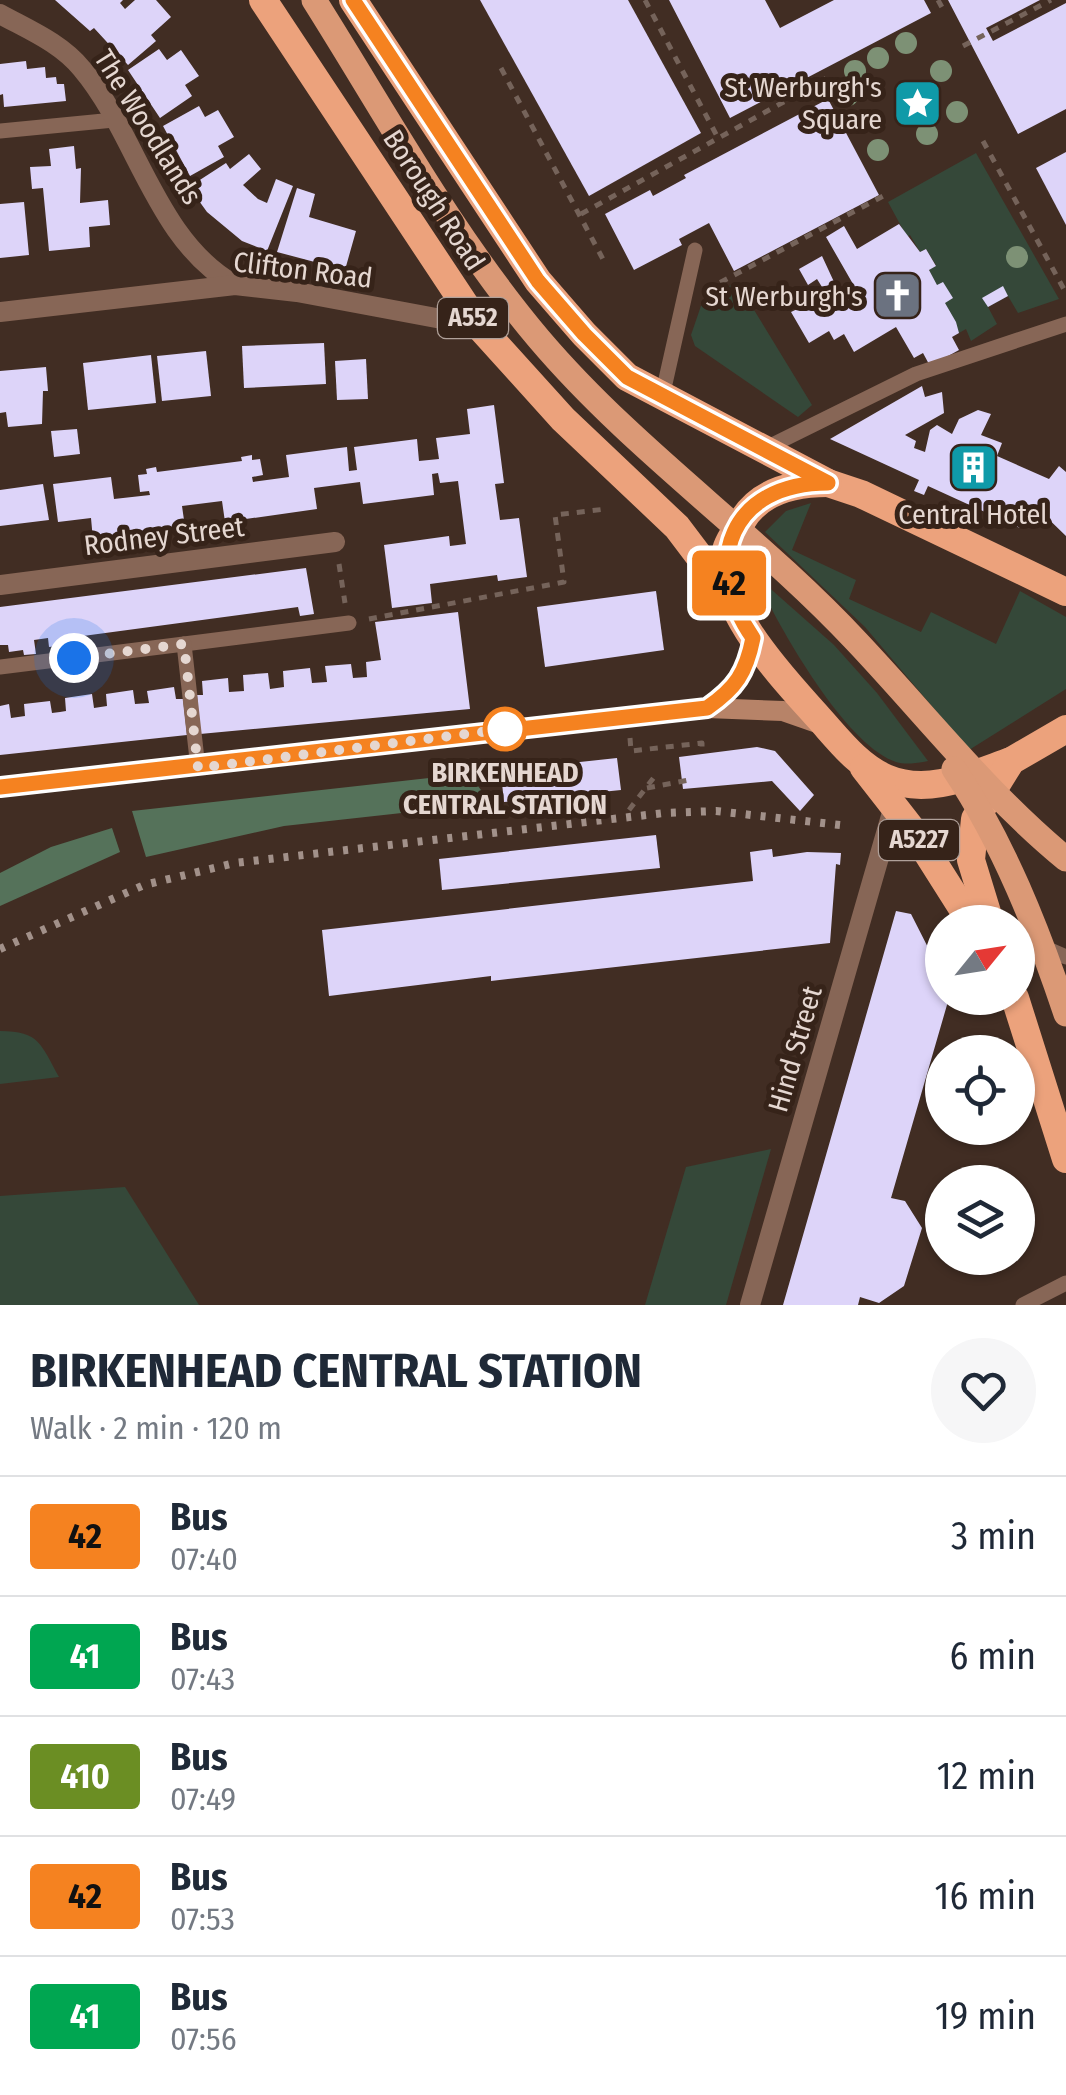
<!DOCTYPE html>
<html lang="en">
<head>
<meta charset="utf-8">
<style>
	:root { --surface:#fff; --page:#f6f6f7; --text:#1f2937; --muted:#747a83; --line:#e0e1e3 }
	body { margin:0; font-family:"Fira Sans Condensed",sans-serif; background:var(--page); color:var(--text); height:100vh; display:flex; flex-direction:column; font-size:38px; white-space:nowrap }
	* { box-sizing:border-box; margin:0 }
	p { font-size:32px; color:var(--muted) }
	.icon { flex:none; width:55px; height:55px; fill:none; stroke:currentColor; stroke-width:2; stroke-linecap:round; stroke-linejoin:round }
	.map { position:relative; height:1305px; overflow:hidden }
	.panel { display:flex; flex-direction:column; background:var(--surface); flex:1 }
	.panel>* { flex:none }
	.badge { padding:0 20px; border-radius:8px; font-size:35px; line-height:65px }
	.needle { width:65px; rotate:60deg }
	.controls { position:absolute; left:925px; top:905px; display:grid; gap:20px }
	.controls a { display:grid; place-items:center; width:110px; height:110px; border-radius:50%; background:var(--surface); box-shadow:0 2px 8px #0004; font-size:50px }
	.you { position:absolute; width:50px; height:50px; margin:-25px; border:8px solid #fff; border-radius:50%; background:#1a73e8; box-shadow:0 0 0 15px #1a73e833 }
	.map>.badge { position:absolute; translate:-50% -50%; box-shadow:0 0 0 5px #fff }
	.round { display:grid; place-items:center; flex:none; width:105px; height:105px; border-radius:52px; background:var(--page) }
	.overview { display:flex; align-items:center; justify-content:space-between; height:170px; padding:0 30px }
	h1 { font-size:48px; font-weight:700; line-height:75px }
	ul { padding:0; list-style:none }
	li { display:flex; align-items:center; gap:30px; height:120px; padding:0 30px; border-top:2px solid var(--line) }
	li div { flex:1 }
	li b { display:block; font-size:38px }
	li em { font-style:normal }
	li .badge { min-width:110px; font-weight:700; text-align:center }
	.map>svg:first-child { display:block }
	.green { fill:#354839 }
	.forest { fill:#55725a }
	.building { fill:#ddd4f9 }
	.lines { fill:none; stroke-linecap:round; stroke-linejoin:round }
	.path { stroke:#75635a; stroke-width:5; stroke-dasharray:8 8; stroke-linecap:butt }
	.service { stroke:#876656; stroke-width:15 }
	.minor { stroke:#876656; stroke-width:20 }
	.secondary { stroke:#b78368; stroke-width:20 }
	.trunk { stroke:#eca27c; stroke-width:28 }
	.rail { stroke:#a2918a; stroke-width:8; stroke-dasharray:5 10; stroke-linecap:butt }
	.primary-bridge { stroke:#db9976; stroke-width:25 }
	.tree { fill:#7d9175 }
	.line-casing { stroke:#fff; stroke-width:22 }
	.line { stroke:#f58220; stroke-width:15 }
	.walk { stroke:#e5d7d1; stroke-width:10; stroke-dasharray:0 18 }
	.stop-dot { fill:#fff; stroke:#f58220; stroke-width:5 }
	.labels { text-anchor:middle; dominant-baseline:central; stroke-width:10; stroke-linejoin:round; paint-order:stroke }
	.shield { fill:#362319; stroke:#b0a19a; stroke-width:2.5 }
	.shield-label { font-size:25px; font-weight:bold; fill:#e5d7d1 }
	.poi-label { font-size:28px; fill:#e5d7d1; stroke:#362319; text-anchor:end }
	.street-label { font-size:28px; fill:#e5d7d1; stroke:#362319 }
	.stop-label { font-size:28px; font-weight:bold; fill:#e5d7d1; stroke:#362319 }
</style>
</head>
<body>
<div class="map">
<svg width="1066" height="1305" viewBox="0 0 1066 1305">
	<rect width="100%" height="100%" fill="#412d23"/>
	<!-- green -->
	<g class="green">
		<polygon points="976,153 1059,299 1018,313 1008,296 988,307 997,324 971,341 966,329 959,333 929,270 936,265 926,249 920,252 910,235 907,237 888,202"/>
		<polygon points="737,282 812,405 798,417 695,346 691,335 703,300"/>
		<polygon points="811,503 792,550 856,580 849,599 921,632 931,612 996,644 1020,591 1066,617 1066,689 969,750 865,627 765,532 786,511"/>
		<path d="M755 575 834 645 877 693 928 761C918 763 906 765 896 762 845 746 776 623 755 575Z"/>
		<path d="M0 1031C40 1031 41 1045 59 1077L0 1084Z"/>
		<polygon points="771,1149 726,1305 645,1305 686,1167"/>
		<polygon points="125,1187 199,1305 0,1305 0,1196"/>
	</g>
	<!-- forest -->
	<g class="forest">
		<polygon points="456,775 475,782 487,798 473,802 458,790 438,809 284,826 146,857 132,811"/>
		<polygon points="112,828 120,852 0,906 0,873 51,847"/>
	</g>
	<!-- building -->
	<g class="building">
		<polygon points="55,0 123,0 120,3 125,9 135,0 156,0 171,17 151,35 156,41 128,65 94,28 90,31"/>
		<polygon points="480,0 628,0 701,133 589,196"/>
		<polygon points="669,0 765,0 780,28 834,0 924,0 931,13 730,118"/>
		<polygon points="948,0 1040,0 986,28 993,41 1066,3 1066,109 1018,134"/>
		<polygon points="159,49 167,60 181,50 199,76 185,85 192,96 160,118 128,70"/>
		<polygon points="26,61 27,69 45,67 46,78 56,77 57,84 64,84 66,101 4,107 3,94 0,95 0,64"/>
		<polygon points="828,99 879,195 734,271 709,223 679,239 682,245 634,270 605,214 650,190 653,196 686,178 684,175"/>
		<polygon points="199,106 205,117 218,110 234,137 218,146 224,157 190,176 163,126"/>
		<polygon points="74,146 76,169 81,168 80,203 108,200 110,225 89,227 90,247 49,251 43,188 32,189 30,167 51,166 49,149"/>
		<polygon points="1066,152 1066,225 1036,168"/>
		<polygon points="249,154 261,169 243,185 258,199 267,203 276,179 293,186 267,251 242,241 207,212 189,187 226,163 230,169"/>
		<polygon points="297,188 315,194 309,217 356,231 345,270 277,252"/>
		<polygon points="24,202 29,255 0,258 0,204"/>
		<polygon points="899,224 920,252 926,249 936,266 929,270 937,285 943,282 953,298 945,303 956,322 959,333 952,337 959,350 930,366 923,353 914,358 896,327 854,352 844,334 834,340 829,331 809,343 791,312 827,295 817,279 808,285 799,269 822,256 841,297 853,284 826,237 844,226 857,249"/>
		<polygon points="1003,286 1008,296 988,307 982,298"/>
		<polygon points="324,343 326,384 244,388 242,346"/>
		<polygon points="206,351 211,396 162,401 157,356"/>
		<polygon points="151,355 156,403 88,410 83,363"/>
		<polygon points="366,359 368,399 337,400 335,361"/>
		<polygon points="46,367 48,391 43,391 42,424 8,427 6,412 0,413 0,371"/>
		<polygon points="922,386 925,397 942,392 944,413 905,435 916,441 914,448 925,452 930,430 937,425 952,434 959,419 978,410 991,414 981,435 1002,443 997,456 1049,479 1059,466 1066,472 1066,536 1034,505 1020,528 928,486 924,495 914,491 919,480 830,439"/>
		<polygon points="494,405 504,483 495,484 500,520 519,518 527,577 498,581 497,575 430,584 432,603 392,608 384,545 449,536 450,546 466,544 458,481 440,483 438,473 432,474 434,495 363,504 360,482 314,488 317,509 225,522 222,501 182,506 185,527 93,540 91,518 58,522 53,484 111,477 114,499 150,495 149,491 140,492 138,475 147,474 146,469 156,467 157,472 242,461 241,457 252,455 252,460 260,459 263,475 252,477 253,482 289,477 286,455 347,447 349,471 357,470 354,447 417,439 419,461 439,459 436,438 470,434 467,409"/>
		<polygon points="77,429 80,454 54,457 51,431"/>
		<polygon points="43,484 49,520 0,526 0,490"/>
		<polygon points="306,568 314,614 300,616 298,607 83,636 83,643 49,647 48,638 34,640 36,654 24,655 23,650 9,652 8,645 0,645 0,607"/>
		<polygon points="656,591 664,650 545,667 537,607"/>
		<polygon points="458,612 470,709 200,734 197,695 203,695 202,681 228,678 229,692 244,691 243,675 268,673 270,689 284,687 283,671 310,668 312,683 327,682 325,666 351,664 353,678 367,677 366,662 381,660 375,622"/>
		<polygon points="174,687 176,699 183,699 187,735 0,755 0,706 9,704 11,718 25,716 24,704 50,701 52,713 60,712 66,711 65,698 92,694 94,708 107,706 106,694 133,690 135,704 149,703 147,691"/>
		<polygon points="757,747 775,751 814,795 800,811 772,781 683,789 679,757"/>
		<polygon points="617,758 621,790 504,802 502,783 488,785 487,772"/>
		<polygon points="656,835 660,868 442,890 439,859"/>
		<polygon points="772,849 773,857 807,852 841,853 840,865 836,864 830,943 491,981 491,976 329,996 322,930 753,881 750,852"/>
		<polygon points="896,911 911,914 942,975 942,998 949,998 891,1198 905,1201 922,1228 904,1286 879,1303 860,1297 858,1305 783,1305"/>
	</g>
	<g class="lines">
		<!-- path -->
		<g class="path">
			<polyline points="645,0 718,138"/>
			<polyline points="938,0 945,13"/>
			<polyline points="963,46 1051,0"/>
			<polyline points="501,68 605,263"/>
			<polyline points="983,141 1066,293"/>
			<polyline points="581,214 827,78"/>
			<polyline points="706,290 889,193"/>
			<polyline points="339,564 345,603"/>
			<polyline points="369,619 564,582 555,515 606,509"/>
			<polyline points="630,738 631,751 702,743 702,754"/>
			<polyline points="647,788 694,779"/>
			<polyline points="629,810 658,772"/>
		</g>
		<!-- service -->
		<g class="service">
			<polyline points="0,131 114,120"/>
			<polyline points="662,397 695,250"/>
			<polyline points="762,450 916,374 1066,324"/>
			<polyline points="184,644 349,623"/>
			<polyline points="0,667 184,644 198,768"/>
			<polyline points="1018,936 1066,957"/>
			<polyline points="1023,1305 1066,1283"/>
		</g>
		<!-- minor -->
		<g class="minor">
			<path d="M0 14C29 30 61 43 82 69 137 134 156 241 235 285"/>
			<polyline points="0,312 235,285 297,292 479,326"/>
			<polyline points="0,585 335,542"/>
			<polyline points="750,1305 893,809"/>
		</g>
		<!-- secondary -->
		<g class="secondary">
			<path d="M707 708C736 688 746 673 753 638"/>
			<polyline points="0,787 707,708 783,711 826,726"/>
		</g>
		<!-- trunk -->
		<g class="trunk">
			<polyline points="263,0 479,326 563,419 677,527 730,597"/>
			<polyline points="353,0 538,281 584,334 627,377 828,483 861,494 1066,592"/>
			<path d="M828 483C795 483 760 490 742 521 737 529 730 538 727 547 708 601 785 680 818 717 838 739 858 766 886 778 928 796 971 775 1011 761"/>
			<polyline points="864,768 914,832 971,922"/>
			<polyline points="990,922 971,860 975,819 1011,761 1066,729"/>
			<polyline points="1015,998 1066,1159"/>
		</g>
		<!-- rail -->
		<polyline class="rail" points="0,949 144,885 235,863 664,813 716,811 840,825"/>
		<!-- primary-bridge -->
		<g class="primary-bridge">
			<path d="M314 0C386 114 452 236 539 339 634 451 757 535 857 642 926 715 988 795 1066 859"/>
			<path d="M954 769C1004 844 1037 928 1066 1014"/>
		</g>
	</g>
	<!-- trees -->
	<g class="tree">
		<circle cx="906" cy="43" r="11"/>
		<circle cx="878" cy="58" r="11"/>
		<circle cx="855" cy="71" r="11"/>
		<circle cx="941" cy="71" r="11"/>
		<circle cx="848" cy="95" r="11"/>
		<circle cx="957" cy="112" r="11"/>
		<circle cx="863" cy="121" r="11"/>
		<circle cx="927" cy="134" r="11"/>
		<circle cx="878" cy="150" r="11"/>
		<circle cx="1017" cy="257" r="11"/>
	</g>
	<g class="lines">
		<defs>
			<path id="line" d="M0 787 707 708C736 688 746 673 753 638 700 562 731 483 828 483L627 377 584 334 538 281 353 0"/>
		</defs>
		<!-- line casing -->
		<use href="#line" class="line-casing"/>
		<!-- line -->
		<use href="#line" class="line"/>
		<!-- walk -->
		<polyline class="walk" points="74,658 184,644 198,768 505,729"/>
	</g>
	<!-- icons -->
	<defs>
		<symbol id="sight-square" viewBox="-11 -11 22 22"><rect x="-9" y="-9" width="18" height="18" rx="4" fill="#0f9aa8" stroke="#362319"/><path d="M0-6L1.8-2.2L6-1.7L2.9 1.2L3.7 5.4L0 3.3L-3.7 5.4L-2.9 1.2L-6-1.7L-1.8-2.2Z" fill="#fff"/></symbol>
		<symbol id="church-square" viewBox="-11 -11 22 22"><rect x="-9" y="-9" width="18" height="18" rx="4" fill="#6b7280" stroke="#362319"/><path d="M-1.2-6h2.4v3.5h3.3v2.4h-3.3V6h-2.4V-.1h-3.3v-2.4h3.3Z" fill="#fff"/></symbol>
		<symbol id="building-square" viewBox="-11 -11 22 22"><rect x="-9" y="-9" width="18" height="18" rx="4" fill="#0f9aa8" stroke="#362319"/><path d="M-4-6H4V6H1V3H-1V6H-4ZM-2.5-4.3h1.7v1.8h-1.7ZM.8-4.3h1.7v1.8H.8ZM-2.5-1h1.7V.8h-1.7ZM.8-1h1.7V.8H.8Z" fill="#fff"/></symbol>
	</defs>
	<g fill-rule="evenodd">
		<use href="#sight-square" x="890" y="76" width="55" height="55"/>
		<use href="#church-square" x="870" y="268" width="55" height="55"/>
		<use href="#building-square" x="946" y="440" width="55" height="55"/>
	</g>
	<!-- markers -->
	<circle class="stop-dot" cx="505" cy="729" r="20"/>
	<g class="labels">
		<!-- shield labels -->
		<g class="shield">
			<rect x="438" y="298" width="70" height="40" rx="8"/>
			<rect x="879" y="820" width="80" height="40" rx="8"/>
		</g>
		<g class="shield-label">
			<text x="473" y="318">A552</text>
			<text x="919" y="840">A5227</text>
		</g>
		<!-- poi labels -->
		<g class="poi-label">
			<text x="882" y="87">St Werburgh's<tspan x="882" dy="32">Square</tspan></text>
			<text x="863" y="296">St Werburgh's</text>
			<text x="973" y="514" text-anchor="middle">Central Hotel</text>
		</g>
		<!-- street labels -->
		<g class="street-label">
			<text transform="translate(148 127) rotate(58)">The Woodlands</text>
			<text transform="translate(434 200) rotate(57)">Borough Road</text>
			<text transform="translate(303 270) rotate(7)">Clifton Road</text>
			<text transform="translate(164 536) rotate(-7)">Rodney Street</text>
			<text transform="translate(795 1049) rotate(-74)">Hind Street</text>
		</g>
		<!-- stop labels -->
		<g class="stop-label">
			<text x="505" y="772">BIRKENHEAD<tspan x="505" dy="32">CENTRAL STATION</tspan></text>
		</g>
	</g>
</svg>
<div class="controls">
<a><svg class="needle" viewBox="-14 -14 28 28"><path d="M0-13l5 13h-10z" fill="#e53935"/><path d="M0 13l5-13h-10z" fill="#747a83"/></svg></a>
<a><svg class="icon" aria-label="locate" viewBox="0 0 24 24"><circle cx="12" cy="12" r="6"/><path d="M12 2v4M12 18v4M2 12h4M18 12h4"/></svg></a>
<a><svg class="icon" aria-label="layers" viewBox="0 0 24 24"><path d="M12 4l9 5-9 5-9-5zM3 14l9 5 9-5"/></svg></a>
</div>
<div class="you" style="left:74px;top:658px"></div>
<b class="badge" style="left:729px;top:583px;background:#f58220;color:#111">42</b>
</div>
<section class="panel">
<div class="overview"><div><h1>BIRKENHEAD CENTRAL STATION</h1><p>Walk · 2 min · 120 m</p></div><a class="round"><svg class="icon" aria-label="heart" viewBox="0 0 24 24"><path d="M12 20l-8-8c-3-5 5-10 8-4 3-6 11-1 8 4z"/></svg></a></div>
<ul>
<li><span class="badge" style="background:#f58220;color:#111">42</span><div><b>Bus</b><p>07:40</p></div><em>3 min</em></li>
<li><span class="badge" style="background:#00a651;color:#fff">41</span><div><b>Bus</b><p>07:43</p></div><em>6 min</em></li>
<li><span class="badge" style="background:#6b8e23;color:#fff">410</span><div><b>Bus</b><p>07:49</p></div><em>12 min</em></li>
<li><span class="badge" style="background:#f58220;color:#111">42</span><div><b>Bus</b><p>07:53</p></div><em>16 min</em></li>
<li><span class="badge" style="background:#00a651;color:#fff">41</span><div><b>Bus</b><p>07:56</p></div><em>19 min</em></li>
</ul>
</section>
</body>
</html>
